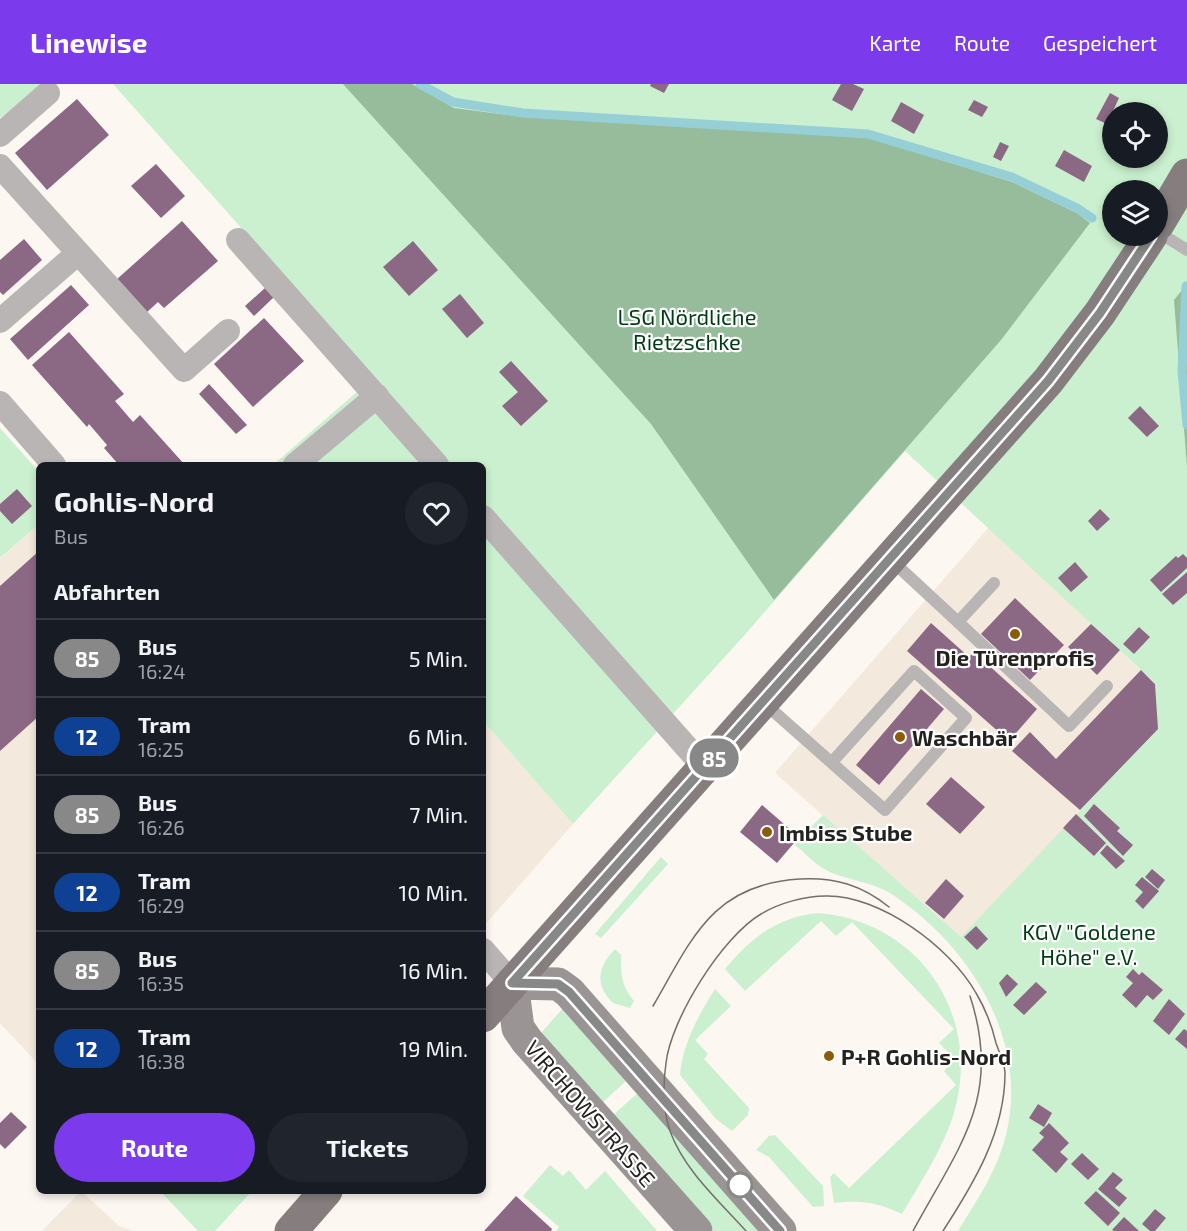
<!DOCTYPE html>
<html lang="de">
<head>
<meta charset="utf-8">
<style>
	:root { --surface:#171b24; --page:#20242c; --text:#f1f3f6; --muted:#9ea1a6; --line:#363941; --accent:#7c3aed }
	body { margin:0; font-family:"Exo 2",sans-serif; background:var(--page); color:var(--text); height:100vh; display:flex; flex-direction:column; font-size:22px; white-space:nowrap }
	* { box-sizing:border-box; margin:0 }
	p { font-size:20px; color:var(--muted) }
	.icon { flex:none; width:33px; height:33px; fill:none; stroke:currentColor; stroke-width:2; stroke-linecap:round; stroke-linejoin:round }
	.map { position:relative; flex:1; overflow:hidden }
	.side { position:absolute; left:36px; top:378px; width:450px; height:732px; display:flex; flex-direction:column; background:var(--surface); border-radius:9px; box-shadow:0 3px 9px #0003 }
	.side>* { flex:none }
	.badge { padding:0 12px; border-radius:20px; font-size:21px; line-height:39px }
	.buttons { position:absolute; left:1102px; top:18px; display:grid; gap:12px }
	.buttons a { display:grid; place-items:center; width:66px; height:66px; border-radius:50%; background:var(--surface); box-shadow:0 3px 9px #0003; font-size:30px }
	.map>.badge { position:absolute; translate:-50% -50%; box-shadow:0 0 0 3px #fff }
	h2 { padding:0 18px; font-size:22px; line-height:54px }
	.round { display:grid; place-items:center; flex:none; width:63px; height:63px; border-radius:32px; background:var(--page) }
	.overview { display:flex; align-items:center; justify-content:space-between; height:102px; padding:0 18px }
	h1 { font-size:28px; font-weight:700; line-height:45px }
	.primary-button { display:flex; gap:12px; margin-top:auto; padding:12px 18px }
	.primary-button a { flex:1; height:69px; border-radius:36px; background:var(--accent); color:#fff; font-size:24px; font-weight:700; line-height:69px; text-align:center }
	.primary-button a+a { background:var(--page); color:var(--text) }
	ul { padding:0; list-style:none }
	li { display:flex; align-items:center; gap:18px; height:78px; padding:0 18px; border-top:2px solid var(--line) }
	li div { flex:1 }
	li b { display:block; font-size:22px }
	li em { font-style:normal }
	li .badge { min-width:66px; font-weight:700; text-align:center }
	header { display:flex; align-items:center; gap:36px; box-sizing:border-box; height:84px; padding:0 30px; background:var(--accent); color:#fff }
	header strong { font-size:28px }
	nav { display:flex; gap:33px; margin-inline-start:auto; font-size:21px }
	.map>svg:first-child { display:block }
	.built { fill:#f3eadd }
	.green { fill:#caf0cf; fill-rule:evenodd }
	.forest { fill:#97bc9c }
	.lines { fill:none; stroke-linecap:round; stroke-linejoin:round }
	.stream { stroke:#96d0d6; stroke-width:9 }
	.building { fill:#8b6884 }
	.lane { stroke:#b9b5b5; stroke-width:12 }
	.street { stroke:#b9b5b5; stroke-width:24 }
	.secondary { stroke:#9b9495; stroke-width:33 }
	.primary { stroke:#857d7e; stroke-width:33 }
	.tram { stroke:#73706c; stroke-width:1.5 }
	.line-casing { stroke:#fff; stroke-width:14 }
	.line { stroke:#888; stroke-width:9 }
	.poi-dot { fill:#8c5b05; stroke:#fff; stroke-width:2 }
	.stop-dot { fill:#fff; stroke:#888; stroke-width:3 }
	.labels { text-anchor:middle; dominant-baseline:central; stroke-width:4.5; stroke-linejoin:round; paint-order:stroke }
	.park-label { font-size:22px; fill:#003d14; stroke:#fff }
	.poi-label { font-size:22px; font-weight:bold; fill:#23221f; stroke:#fff; text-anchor:start }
	.street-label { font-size:22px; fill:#23221f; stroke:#fff }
</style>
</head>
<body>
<header>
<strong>Linewise</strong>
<nav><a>Karte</a><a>Route</a><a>Gespeichert</a></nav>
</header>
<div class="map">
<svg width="1187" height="1147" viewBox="0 0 1187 1147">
	<rect width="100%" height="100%" fill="#fcf7f0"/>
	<!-- built -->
	<g class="built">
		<polygon points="39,440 39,981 0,939 0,475"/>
		<polygon points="989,443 1155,600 1158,645 961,854 775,689"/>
		<polygon points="483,637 573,740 483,843"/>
		<polygon points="81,1107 119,1142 133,1147 42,1147"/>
	</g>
	<!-- green -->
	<g class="green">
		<polygon points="0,0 46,0 0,34"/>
		<path d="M113 0H1187V1147H958C971 1125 986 1104 996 1080 1041 978 980 869 893 811 872 797 847 797 826 786 814 780 804 768 794 760L823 731 961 853 1157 645 1155 599 905 367 741 555 573 740 483 637V381H273L374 293ZM1113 28H1158V74H1113ZM1113 106H1158V152H1113Z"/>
		<polygon points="0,344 39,388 39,440 0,474"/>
		<polygon points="661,773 668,780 601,854 595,850"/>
		<path d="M818 829C924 838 986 938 951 1038 939 1071 919 1101 902 1130 876 1118 862 1116 834 1119L830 1093 834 1089 849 1104 956 1001 944 987 955 975 939 959 954 945 852 838 836 852 821 837 745 907 725 885C751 854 777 833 818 829Z"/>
		<path d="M615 865 621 871C621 891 621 901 634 917L630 924 613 919C594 900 598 883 615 865Z"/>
		<path d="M715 905 731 922 695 956 708 970 704 975 749 1024 748 1031 732 1047 716 1035 680 991C683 959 698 932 715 905Z"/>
		<polygon points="565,922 629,994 600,1021 540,950"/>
		<polygon points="640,1007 765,1147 714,1147 612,1032"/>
		<polygon points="775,1051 823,1102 824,1122 813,1123 769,1073 756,1066 769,1052"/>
		<polygon points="550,1081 563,1092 569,1086 586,1106 605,1087 657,1147 556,1147 559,1143 523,1112"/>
		<polygon points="160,1107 252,1107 215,1147 198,1147"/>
	</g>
	<!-- forest -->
	<g class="forest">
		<polygon points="343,0 412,0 454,24 523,33 869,53 1012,98 1077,129 1090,139 1001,256 774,516 651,340"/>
		<polygon points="1187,200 1187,383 1174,216"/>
	</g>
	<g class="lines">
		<!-- stream -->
		<g class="stream">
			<polyline points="420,0 453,18 523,29 868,50 1012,93 1077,124 1092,134"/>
			<polyline points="1186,202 1182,287 1187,341"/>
		</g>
	</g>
	<!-- building -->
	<g class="building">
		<polygon points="651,0 669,0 664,9 650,2"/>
		<polygon points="841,0 853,0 864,5 852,27 832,16"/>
		<polygon points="1110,9 1119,14 1107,40 1096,35"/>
		<polygon points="77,15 109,51 47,106 15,69"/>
		<polygon points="974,16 988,23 982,33 968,26"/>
		<polygon points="901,18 924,31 914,50 891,37"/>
		<polygon points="1000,58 1009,62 1001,77 993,73"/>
		<polygon points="1064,66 1092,82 1084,98 1055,82"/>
		<polygon points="156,80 185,112 161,134 131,102"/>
		<polygon points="182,137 218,177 164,224 158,218 146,229 116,196"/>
		<polygon points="24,155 42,176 3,211 0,208 0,176"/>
		<polygon points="413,157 438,186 409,212 383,183"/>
		<polygon points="71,201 89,221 28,276 10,255"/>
		<polygon points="265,204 274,213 254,232 245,222"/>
		<polygon points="460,210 484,239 467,254 442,225"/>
		<polygon points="264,234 304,277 253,323 214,280"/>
		<polygon points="69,248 124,310 115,317 133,338 140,331 185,381 119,381 104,364 107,361 89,340 87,343 32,281"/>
		<polygon points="511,277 548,317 521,342 502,322 518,308 499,288"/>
		<polygon points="209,300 247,341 236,350 199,310"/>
		<polygon points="1140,322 1159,342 1147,353 1128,334"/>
		<polygon points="17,405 32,422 12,440 0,427 0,420"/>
		<polygon points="1100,425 1110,435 1097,447 1088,437"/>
		<polygon points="39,467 39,632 0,667 0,502"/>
		<polygon points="1183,470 1187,474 1187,484 1161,508 1150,496 1176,472 1178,474"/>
		<polygon points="1075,478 1088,493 1071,508 1058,494"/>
		<polygon points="1187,488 1187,509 1173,521 1162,510"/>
		<polygon points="1015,514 1064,561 1030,596 981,550"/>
		<polygon points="931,539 969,573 974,568 1037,625 1009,657 907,567"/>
		<polygon points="1091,540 1120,566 1097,591 1068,563"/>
		<polygon points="1139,543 1150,553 1134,570 1123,560"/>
		<polygon points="1141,586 1155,600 1158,645 1080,726 1012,667 1030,648 1056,675"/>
		<polygon points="921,605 944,625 879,701 856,681"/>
		<polygon points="951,693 985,723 960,750 926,720"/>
		<polygon points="1094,720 1120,744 1117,747 1133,761 1123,772 1084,732"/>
		<polygon points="762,721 799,753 777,779 740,748"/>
		<polygon points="1076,730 1106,759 1094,772 1063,744"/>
		<polygon points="1107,761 1125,777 1116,785 1100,769"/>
		<polygon points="1152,785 1165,796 1158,805 1145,793"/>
		<polygon points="1142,793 1159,807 1143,825 1135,817 1143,808 1135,801"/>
		<polygon points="946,795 964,812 944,835 925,819"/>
		<polygon points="976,842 988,855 977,866 964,853"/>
		<polygon points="1133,885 1139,891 1142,888 1163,906 1153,916 1147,911 1136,924 1122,911 1133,899 1126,893"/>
		<polygon points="1007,890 1018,900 1006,913 999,899"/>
		<polygon points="1036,898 1047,908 1024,931 1013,921"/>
		<polygon points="1169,915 1185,930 1169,951 1153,937"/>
		<polygon points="1184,945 1187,947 1187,965 1175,955"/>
		<polygon points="1038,1020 1052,1029 1044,1043 1029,1034"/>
		<polygon points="11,1028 27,1043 5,1065 0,1060 0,1039"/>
		<polygon points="1049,1039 1069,1059 1060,1068 1068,1075 1056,1089 1032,1066 1044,1053 1039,1049"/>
		<polygon points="1082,1069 1099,1085 1088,1096 1071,1080"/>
		<polygon points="1113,1088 1123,1096 1115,1104 1127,1114 1119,1123 1098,1105"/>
		<polygon points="1096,1107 1120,1129 1108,1142 1084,1119"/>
		<polygon points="516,1112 552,1145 551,1147 484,1147"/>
		<polygon points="1155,1125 1166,1134 1155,1147 1150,1147 1142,1140"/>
		<polygon points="1124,1133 1139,1147 1114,1147 1112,1146"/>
	</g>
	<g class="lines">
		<!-- lane -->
		<g class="lane">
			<polyline points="1158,148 1187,166"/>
			<polyline points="890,475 958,538 994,499"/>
			<polyline points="958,538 1069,642 1107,602"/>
			<polyline points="763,618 885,726 966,634 914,587 832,678"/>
		</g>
		<!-- street -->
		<g class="street">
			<polyline points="0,51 48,9"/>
			<polyline points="0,82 184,286 228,247"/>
			<polyline points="238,156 437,381"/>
			<polyline points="0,237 78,169"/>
			<polyline points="0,319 54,381"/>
			<polyline points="295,381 377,312"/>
			<polyline points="483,433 705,684"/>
			<polyline points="483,866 512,899"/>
		</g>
		<!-- secondary -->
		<polyline class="secondary" points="696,1147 527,957 518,944 512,899 558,900 569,908 780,1147"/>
		<!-- primary -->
		<g class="primary">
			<polyline points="1158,140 1187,91"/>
			<polyline points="483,932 1048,297 1100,229 1151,152"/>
			<polyline points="291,1147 326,1107"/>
		</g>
		<!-- tram -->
		<g class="tram">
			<path d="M653 922C692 855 712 800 800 795 834 793 862 801 889 823"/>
			<path d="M746 1147C719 1117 684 1086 670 1047 663 1026 663 1000 666 979 671 935 722 853 761 830 779 819 805 812 826 812 880 811 950 863 976 909 985 924 992 942 996 959 999 968 1005 980 1005 989 1005 1048 974 1099 943 1147"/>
			<path d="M913 1147C959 1062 1003 1013 970 912"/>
		</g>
	</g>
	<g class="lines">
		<defs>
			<polyline id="line" points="780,1147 569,908 558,900 512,899 1048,297 1100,229 1151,152"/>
		</defs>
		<!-- line casing -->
		<use href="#line" class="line-casing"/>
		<!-- line -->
		<use href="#line" class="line"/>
	</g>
	<!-- markers -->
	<g class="poi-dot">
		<circle cx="1015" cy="550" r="6"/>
		<circle cx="900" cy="653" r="6"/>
		<circle cx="767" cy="748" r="6"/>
		<circle cx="829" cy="972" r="6"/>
	</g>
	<circle class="stop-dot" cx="740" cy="1101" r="12"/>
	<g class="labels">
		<!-- park labels -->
		<g class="park-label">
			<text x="687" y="232">LSG Nördliche<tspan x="687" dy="25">Rietzschke</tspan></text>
			<text x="1089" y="847">KGV "Goldene<tspan x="1089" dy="25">Höhe" e.V.</tspan></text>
		</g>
		<!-- poi labels -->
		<g class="poi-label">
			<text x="1015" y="573" text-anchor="middle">Die Türenprofis</text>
			<text x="912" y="653">Waschbär</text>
			<text x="779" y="748">Imbiss Stube</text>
			<text x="841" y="972">P+R Gohlis-Nord</text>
		</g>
		<!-- street labels -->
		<g class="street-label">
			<text transform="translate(591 1029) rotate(49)">VIRCHOWSTRASSE</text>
		</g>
	</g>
</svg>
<div class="buttons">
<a><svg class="icon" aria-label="locate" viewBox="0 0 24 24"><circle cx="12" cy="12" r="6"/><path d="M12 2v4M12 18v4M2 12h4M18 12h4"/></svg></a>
<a><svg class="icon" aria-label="layers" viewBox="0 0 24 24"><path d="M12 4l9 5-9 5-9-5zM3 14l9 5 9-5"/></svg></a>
</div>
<b class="badge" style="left:714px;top:674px;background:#888;color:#fff">85</b>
<section class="side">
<div class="overview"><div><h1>Gohlis-Nord</h1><p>Bus</p></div><a class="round"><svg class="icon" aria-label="heart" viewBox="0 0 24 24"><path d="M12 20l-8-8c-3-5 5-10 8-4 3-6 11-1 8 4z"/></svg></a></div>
<h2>Abfahrten</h2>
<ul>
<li><span class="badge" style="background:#888;color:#fff">85</span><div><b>Bus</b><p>16:24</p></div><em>5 Min.</em></li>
<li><span class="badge" style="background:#0e4094;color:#fff">12</span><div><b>Tram</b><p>16:25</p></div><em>6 Min.</em></li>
<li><span class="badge" style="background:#888;color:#fff">85</span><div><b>Bus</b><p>16:26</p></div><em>7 Min.</em></li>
<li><span class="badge" style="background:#0e4094;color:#fff">12</span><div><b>Tram</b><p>16:29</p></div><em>10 Min.</em></li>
<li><span class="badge" style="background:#888;color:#fff">85</span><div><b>Bus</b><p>16:35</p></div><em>16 Min.</em></li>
<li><span class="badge" style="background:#0e4094;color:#fff">12</span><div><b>Tram</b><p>16:38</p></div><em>19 Min.</em></li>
</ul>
<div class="primary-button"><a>Route</a><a>Tickets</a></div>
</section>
</div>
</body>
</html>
